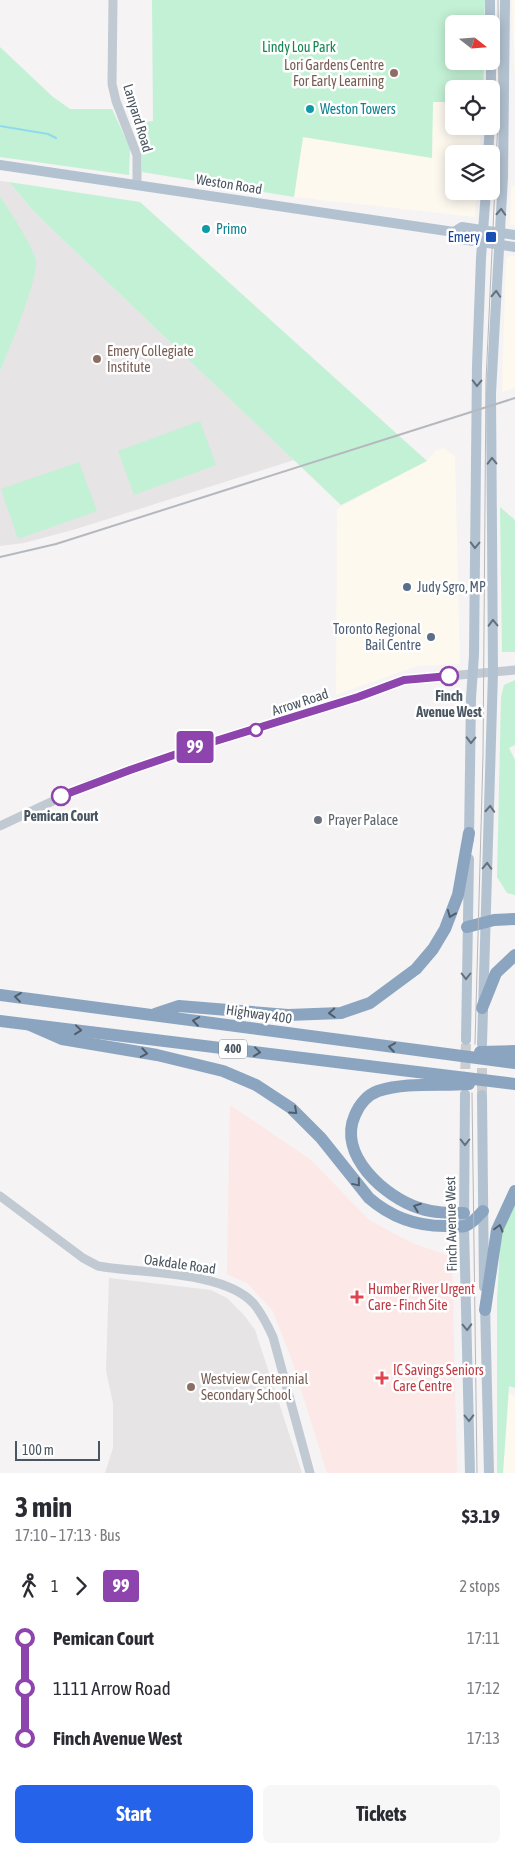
<!DOCTYPE html>
<html lang="en">
<head>
<meta charset="utf-8">
<style>
	:root { --surface:#fff; --page:#f7f7f7; --text:#2b2b33; --muted:#7c7c81; --accent:#2563eb }
	body { margin:0; font-family:"Asap Condensed",sans-serif; background:var(--page); color:var(--text); height:100vh; display:flex; flex-direction:column; font-size:19px; white-space:nowrap }
	* { box-sizing:border-box; margin:0 }
	p { font-size:16px; color:var(--muted) }
	.icon { flex:none; width:28px; height:28px; fill:none; stroke:currentColor; stroke-width:2; stroke-linecap:round; stroke-linejoin:round }
	.map { position:relative; height:1473px; overflow:hidden }
	.side { display:flex; flex-direction:column; background:var(--surface); flex:1 }
	.side>* { flex:none }
	.badge { padding:0 10px; border-radius:4px; font-size:18px; line-height:32px }
	.needle { width:32px; rotate:107deg }
	.tools { position:absolute; left:445px; top:15px; display:grid; gap:10px }
	.tools a { display:grid; place-items:center; width:55px; height:55px; border-radius:8px; background:var(--surface); box-shadow:0 2px 12px #0003; font-size:25px }
	.scale { position:absolute; left:15px; bottom:12px; width:85px; box-sizing:border-box; padding-left:5px; border:2px solid #4a5661; border-top:0; font-size:14px; line-height:18px; white-space:nowrap; color:#4a5661; -webkit-text-stroke:4px #fff; paint-order:stroke }
	.map>.badge { position:absolute; translate:-50% -50%; box-shadow:0 0 0 2px #fff }
	.legs { display:flex; align-items:center; gap:8px; height:55px; padding:0 15px; font-size:16px }
	.legs p { margin-inline-start:auto }
	.summary { display:flex; align-items:center; justify-content:space-between; height:85px; padding:0 15px }
	h1 { font-size:28px; font-weight:700; line-height:38px }
	.primary-button { display:flex; gap:10px; margin-top:auto; padding:10px 15px }
	.primary-button a { flex:1; height:58px; border-radius:8px; background:var(--accent); color:#fff; font-size:20px; font-weight:700; line-height:58px; text-align:center }
	.primary-button a+a { background:var(--page); color:var(--text) }
	ul { padding:0 15px; list-style:none }
	li { display:flex; align-items:center; gap:18px; height:50px; font-size:19px }
	li i { display:grid; place-items:center; width:8px; height:100%; margin:0 6px; background:currentColor }
	li i::after { content:''; width:12px; height:12px; margin:-6px; border:4px solid; border-radius:50%; background:var(--surface) }
	li p { margin-inline-start:auto }
	li:first-child i { background:linear-gradient(#0000 50%,currentColor 0) }
	li:last-child i { background:linear-gradient(currentColor 50%,#0000 0) }
	.map>svg:first-child { display:block }
	.commercial { fill:#fdf9ef }
	.education { fill:#e6e4e5 }
	.medical { fill:#fce8e6 }
	.green { fill:#c3f1d5 }
	.lines { fill:none; stroke-linecap:round; stroke-linejoin:round }
	.stream { stroke:#90daee; stroke-width:2 }
	.major-tunnel { stroke:#caccce; stroke-width:10; stroke-dasharray:10 5; stroke-linecap:butt }
	.minor { stroke:#c1cad2; stroke-width:9 }
	.major { stroke:#b3c2d1; stroke-width:10 }
	.highway { stroke:#8ba5c1; stroke-width:12 }
	.tram { stroke:#b5b8bd; stroke-width:1 }
	.rail { stroke:#b5b8bd; stroke-width:2 }
	.oneway { stroke:#64717d }
	.oneway2 { stroke:#505e6b }
	.line-1-casing { stroke:#fff; stroke-width:11 }
	.line-1 { stroke:#8e44ad; stroke-width:8 }
	.education-dot { fill:#8d6e63; stroke:#fff; stroke-width:2 }
	.culture-dot { fill:#0f9aa8; stroke:#fff; stroke-width:2 }
	.transit-dot { fill:#1a4fb4; stroke:#fff; stroke-width:2 }
	.service-dot { fill:#5c6f8a; stroke:#fff; stroke-width:2 }
	.stop-1-dot { fill:#fff; stroke:#8e44ad; stroke-width:2.5 }
	.worship-dot { fill:#6b7280; stroke:#fff; stroke-width:2 }
	.health-dot { fill:#e0444e; stroke:#fff; stroke-width:2 }
	.labels { text-anchor:middle; dominant-baseline:central; stroke-width:5; stroke-linejoin:round; paint-order:stroke }
	.shield { fill:#fff; stroke:#808990; stroke-width:1 }
	.shield-label { font-size:12px; font-weight:bold; fill:#4a5661 }
	.park-label { font-size:14px; fill:#17864f; stroke:#fff }
	.education-label { font-size:14px; fill:#785e54; stroke:#fff; text-anchor:start }
	.culture-label { font-size:14px; fill:#0d838f; stroke:#fff; text-anchor:start }
	.street-label { font-size:14px; fill:#4a5661; stroke:#fff }
	.transit-label { font-size:14px; fill:#164399; stroke:#fff; text-anchor:end }
	.service-label { font-size:14px; fill:#4e5e75; stroke:#fff; text-anchor:start }
	.stop-label { font-size:14px; font-weight:bold; fill:#4a5661; stroke:#fff }
	.worship-label { font-size:14px; fill:#5b616d; stroke:#fff; text-anchor:start }
	.health-label { font-size:14px; fill:#be3a42; stroke:#fff; text-anchor:start }
</style>
</head>
<body>
<div class="map">
<svg width="515" height="1473" viewBox="0 0 515 1473">
	<rect width="100%" height="100%" fill="#f5f3f3"/>
	<!-- commercial -->
	<g class="commercial">
		<polygon points="512,0 515,0 515,71 514,71"/>
		<polygon points="433,102 454,102 454,126 481,126 479,154 454,154 454,191 477,191 475,217 294,197 303,137 431,158"/>
		<polygon points="511,186 515,186 515,225 510,225"/>
		<polygon points="510,256 515,256 515,388 502,392 506,259"/>
		<polygon points="443,448 455,456 460,664 417,666 336,695 337,509 426,461 435,451"/>
		<polygon points="509,1393 515,1397 515,1473 503,1473"/>
	</g>
	<!-- education -->
	<g class="education">
		<polygon points="0,181 9,182 36,214 294,460 76,529 24,543 0,546 0,372 24,307 36,261 31,248 0,196"/>
		<polygon points="109,1278 211,1290 227,1298 244,1315 255,1330 302,1473 105,1473 113,1448 113,1403 106,1371"/>
	</g>
	<!-- medical -->
	<polygon class="medical" points="230,1105 311,1160 369,1220 412,1243 452,1257 457,1473 327,1473 292,1360 273,1311 247,1283 227,1274"/>
	<!-- green -->
	<g class="green">
		<polygon points="152,0 485,0 484,24 454,24 454,61 484,61 483,89 454,89 454,102 433,102 432,158 303,137 294,197 142,172 142,153 133,123 153,121"/>
		<polygon points="0,47 53,97 70,109 112,109 130,148 129,175 0,157"/>
		<polygon points="9,182 140,202 427,461 341,505 36,214"/>
		<path d="M0 196C9 211 33 245 36 261 38 279 8 352 0 372Z"/>
		<polygon points="200,421 216,465 134,495 118,451"/>
		<polygon points="79,462 97,511 18,539 1,489"/>
		<polygon points="500,507 515,520 515,652 502,652"/>
		<polygon points="515,680 515,745 509,748 515,760 515,895 507,893 497,877 501,697 504,685"/>
		<polygon points="515,1199 515,1388 509,1386 503,1473 497,1473 497,1301 500,1246 502,1230"/>
	</g>
	<g class="lines">
		<!-- stream -->
		<polyline class="stream" points="0,126 48,134 56,138"/>
		<!-- major-tunnel -->
		<g class="major-tunnel">
			<polyline points="482,1053 482,1095"/>
			<polyline points="465,1084 466,1040"/>
		</g>
		<!-- minor -->
		<g class="minor">
			<polyline points="113,0 112,84 116,101 137,155 137,184"/>
			<polyline points="0,826 89,784 209,743 358,697 404,680 515,670"/>
			<path d="M0 1196 83 1258 98 1266C140 1274 224 1270 254 1304 262 1314 268 1326 273 1337L310 1473"/>
		</g>
		<!-- major -->
		<g class="major">
			<polyline points="490,0 490,24"/>
			<polyline points="491,61 491,91"/>
			<polyline points="488,154 490,126"/>
			<polyline points="0,165 454,232 460,239 515,247"/>
			<polyline points="454,232 462,227 515,235"/>
			<polyline points="469,840 471,698 474,655 477,366 481,258 486,191"/>
			<polyline points="466,1040 469,859"/>
			<polyline points="482,1044 493,672 491,393 503,177 505,0"/>
			<polyline points="465,1094 464,1226 470,1473"/>
			<polyline points="482,1095 484,1287"/>
			<polyline points="485,1304 489,1473"/>
		</g>
		<!-- highway -->
		<g class="highway">
			<polyline points="467,927 494,920 515,919"/>
			<polyline points="0,995 515,1063"/>
			<polyline points="482,1008 496,973 515,955"/>
			<polyline points="155,1014 179,1006 288,1015 341,1013 370,1003 416,969 433,949 445,929 458,895 469,833"/>
			<polyline points="0,1021 515,1084"/>
			<path d="M30 1025 62 1039 157 1055 223 1071 256 1085 291 1108 321 1138 369 1198C392 1218 419 1227 449 1226 454 1226 460 1227 465 1226 472 1224 478 1216 483 1211"/>
			<polyline points="480,1052 515,1051"/>
			<path d="M464 1213C449 1213 434 1213 419 1208 385 1197 337 1155 355 1115 359 1105 367 1095 378 1091 406 1082 440 1086 469 1084"/>
			<polyline points="485,1310 497,1230 515,1191"/>
		</g>
		<!-- tram -->
		<g class="tram">
			<polyline points="475,1044 483,756 486,381 499,98 498,0"/>
			<polyline points="472,1093 477,1473"/>
		</g>
		<!-- rail -->
		<polyline class="rail" points="0,557 56,544 515,398"/>
	</g>
	<!-- one-way arrows -->
	<defs><path id="oneway-chevron" d="M-2-3.5L2.5 0L-2 3.5" fill="none" stroke-width="1.6" stroke-linecap="round" stroke-linejoin="round" transform="scale(1.25)"/></defs>
	<g class="oneway">
		<use href="#oneway-chevron" transform="translate(501 212) rotate(-87)"/>
		<use href="#oneway-chevron" transform="translate(496 294) rotate(-87)"/>
		<use href="#oneway-chevron" transform="translate(477 383) rotate(91)"/>
		<use href="#oneway-chevron" transform="translate(492 461) rotate(-91)"/>
		<use href="#oneway-chevron" transform="translate(475 545) rotate(91)"/>
		<use href="#oneway-chevron" transform="translate(493 623) rotate(-91)"/>
		<use href="#oneway-chevron" transform="translate(471 740) rotate(91)"/>
		<use href="#oneway-chevron" transform="translate(490 809) rotate(-87)"/>
		<use href="#oneway-chevron" transform="translate(487 866) rotate(-88)"/>
		<use href="#oneway-chevron" transform="translate(466 976) rotate(90)"/>
		<use href="#oneway-chevron" transform="translate(465 1142) rotate(90)"/>
		<use href="#oneway-chevron" transform="translate(467 1327) rotate(88)"/>
		<use href="#oneway-chevron" transform="translate(469 1418) rotate(89)"/>
	</g>
	<g class="oneway2">
		<use href="#oneway-chevron" transform="translate(451 914) rotate(112)"/>
		<use href="#oneway-chevron" transform="translate(18 997) rotate(-173)"/>
		<use href="#oneway-chevron" transform="translate(332 1013) rotate(177)"/>
		<use href="#oneway-chevron" transform="translate(196 1021) rotate(-172)"/>
		<use href="#oneway-chevron" transform="translate(78 1030) rotate(6)"/>
		<use href="#oneway-chevron" transform="translate(392 1047) rotate(-172)"/>
		<use href="#oneway-chevron" transform="translate(257 1052) rotate(7)"/>
		<use href="#oneway-chevron" transform="translate(144 1053) rotate(10)"/>
		<use href="#oneway-chevron" transform="translate(294 1111) rotate(42)"/>
		<use href="#oneway-chevron" transform="translate(357 1183) rotate(50)"/>
		<use href="#oneway-chevron" transform="translate(417 1207) rotate(-159)"/>
		<use href="#oneway-chevron" transform="translate(499 1228) rotate(-74)"/>
	</g>
	<g class="lines">
		<defs>
			<polyline id="line-1" points="61,796 130,770 209,743 358,697 404,680 449,676"/>
		</defs>
		<!-- line-1 casing -->
		<use href="#line-1" class="line-1-casing"/>
		<!-- line-1 -->
		<use href="#line-1" class="line-1"/>
	</g>
	<!-- markers -->
	<g class="education-dot">
		<circle cx="394" cy="73" r="5"/>
		<circle cx="97" cy="359" r="5"/>
		<circle cx="191" cy="1387" r="5"/>
	</g>
	<g class="culture-dot">
		<circle cx="310" cy="109" r="5"/>
		<circle cx="206" cy="229" r="5"/>
	</g>
	<rect class="transit-dot" x="485" y="231" width="12" height="12" rx="2.5"/>
	<g class="service-dot">
		<circle cx="407" cy="587" r="5"/>
		<circle cx="431" cy="637" r="5"/>
	</g>
	<g class="stop-1-dot">
		<circle cx="449" cy="676" r="9"/>
		<circle cx="256" cy="730" r="6"/>
		<circle cx="61" cy="796" r="9"/>
	</g>
	<circle class="worship-dot" cx="318" cy="820" r="5"/>
	<g class="health-dot">
		<path d="M354.5 1289.5h5v5h5v5h-5v5h-5v-5h-5v-5h5z"/>
		<path d="M379.5 1370.5h5v5h5v5h-5v5h-5v-5h-5v-5h5z"/>
	</g>
	<g class="labels">
		<!-- shield labels -->
		<rect class="shield" x="219" y="1039.5" width="28" height="19" rx="4"/>
		<g class="shield-label">
			<text x="233" y="1049">400</text>
		</g>
		<!-- park labels -->
		<g class="park-label">
			<text x="299" y="47">Lindy Lou Park</text>
		</g>
		<!-- education labels -->
		<g class="education-label">
			<text x="384" y="65" text-anchor="end">Lori Gardens Centre<tspan x="384" dy="16">For Early Learning</tspan></text>
			<text x="107" y="351">Emery Collegiate<tspan x="107" dy="16">Institute</tspan></text>
			<text x="201" y="1379">Westview Centennial<tspan x="201" dy="16">Secondary School</tspan></text>
		</g>
		<!-- culture labels -->
		<g class="culture-label">
			<text x="320" y="109">Weston Towers</text>
			<text x="216" y="229">Primo</text>
		</g>
		<!-- street labels -->
		<g class="street-label">
			<text transform="translate(138 118) rotate(73)">Lanyard Road</text>
			<text transform="translate(229 184) rotate(9)">Weston Road</text>
			<text transform="translate(300 702) rotate(-18)">Arrow Road</text>
			<text transform="translate(259 1014) rotate(8)">Highway 400</text>
			<text transform="translate(451 1224) rotate(-91)">Finch Avenue West</text>
			<text transform="translate(180 1264) rotate(8)">Oakdale Road</text>
		</g>
		<!-- transit labels -->
		<g class="transit-label">
			<text x="480" y="237">Emery</text>
		</g>
		<!-- service labels -->
		<g class="service-label">
			<text x="417" y="587">Judy Sgro, MP</text>
			<text x="421" y="629" text-anchor="end">Toronto Regional<tspan x="421" dy="16">Bail Centre</tspan></text>
		</g>
		<!-- stop labels -->
		<g class="stop-label">
			<text x="449" y="696">Finch<tspan x="449" dy="16">Avenue West</tspan></text>
			<text x="61" y="816">Pemican Court</text>
		</g>
		<!-- worship labels -->
		<g class="worship-label">
			<text x="328" y="820">Prayer Palace</text>
		</g>
		<!-- health labels -->
		<g class="health-label">
			<text x="368" y="1289">Humber River Urgent<tspan x="368" dy="16">Care - Finch Site</tspan></text>
			<text x="393" y="1370">IC Savings Seniors<tspan x="393" dy="16">Care Centre</tspan></text>
		</g>
	</g>
</svg>
<div class="tools">
<a><svg class="needle" viewBox="-14 -14 28 28"><path d="M0-13l5 13h-10z" fill="#e53935"/><path d="M0 13l5-13h-10z" fill="#7c7c81"/></svg></a>
<a><svg class="icon" aria-label="locate" viewBox="0 0 24 24"><circle cx="12" cy="12" r="6"/><path d="M12 2v4M12 18v4M2 12h4M18 12h4"/></svg></a>
<a><svg class="icon" aria-label="layers" viewBox="0 0 24 24"><path d="M12 4l9 5-9 5-9-5zM3 14l9 5 9-5"/></svg></a>
</div>
<div class="scale">100 m</div>
<b class="badge" style="left:195px;top:747px;background:#8e44ad;color:#fff">99</b>
</div>
<section class="side">
<div class="summary"><div><h1>3 min</h1><p>17:10 – 17:13 · Bus</p></div><b>$3.19</b></div>
<div class="legs"><svg class="icon" aria-label="walk" viewBox="0 0 24 24"><circle cx="13" cy="4" r="2"/><path d="M13 8l-2 6 4 7M11 14l-3 7M7 12l3-4h3l4 4"/></svg>1<svg class="icon" aria-label="forward" viewBox="0 0 24 24"><path d="M9 5l7 7-7 7"/></svg><b class="badge" style="background:#8e44ad;color:#fff">99</b><p>2 stops</p></div>
<ul>
<li><i style="color:#8e44ad"></i><b>Pemican Court</b><p>17:11</p></li>
<li><i style="color:#8e44ad"></i><span>1111 Arrow Road</span><p>17:12</p></li>
<li><i style="color:#8e44ad"></i><b>Finch Avenue West</b><p>17:13</p></li>
</ul>
<div class="primary-button"><a>Start</a><a>Tickets</a></div>
</section>
</body>
</html>
